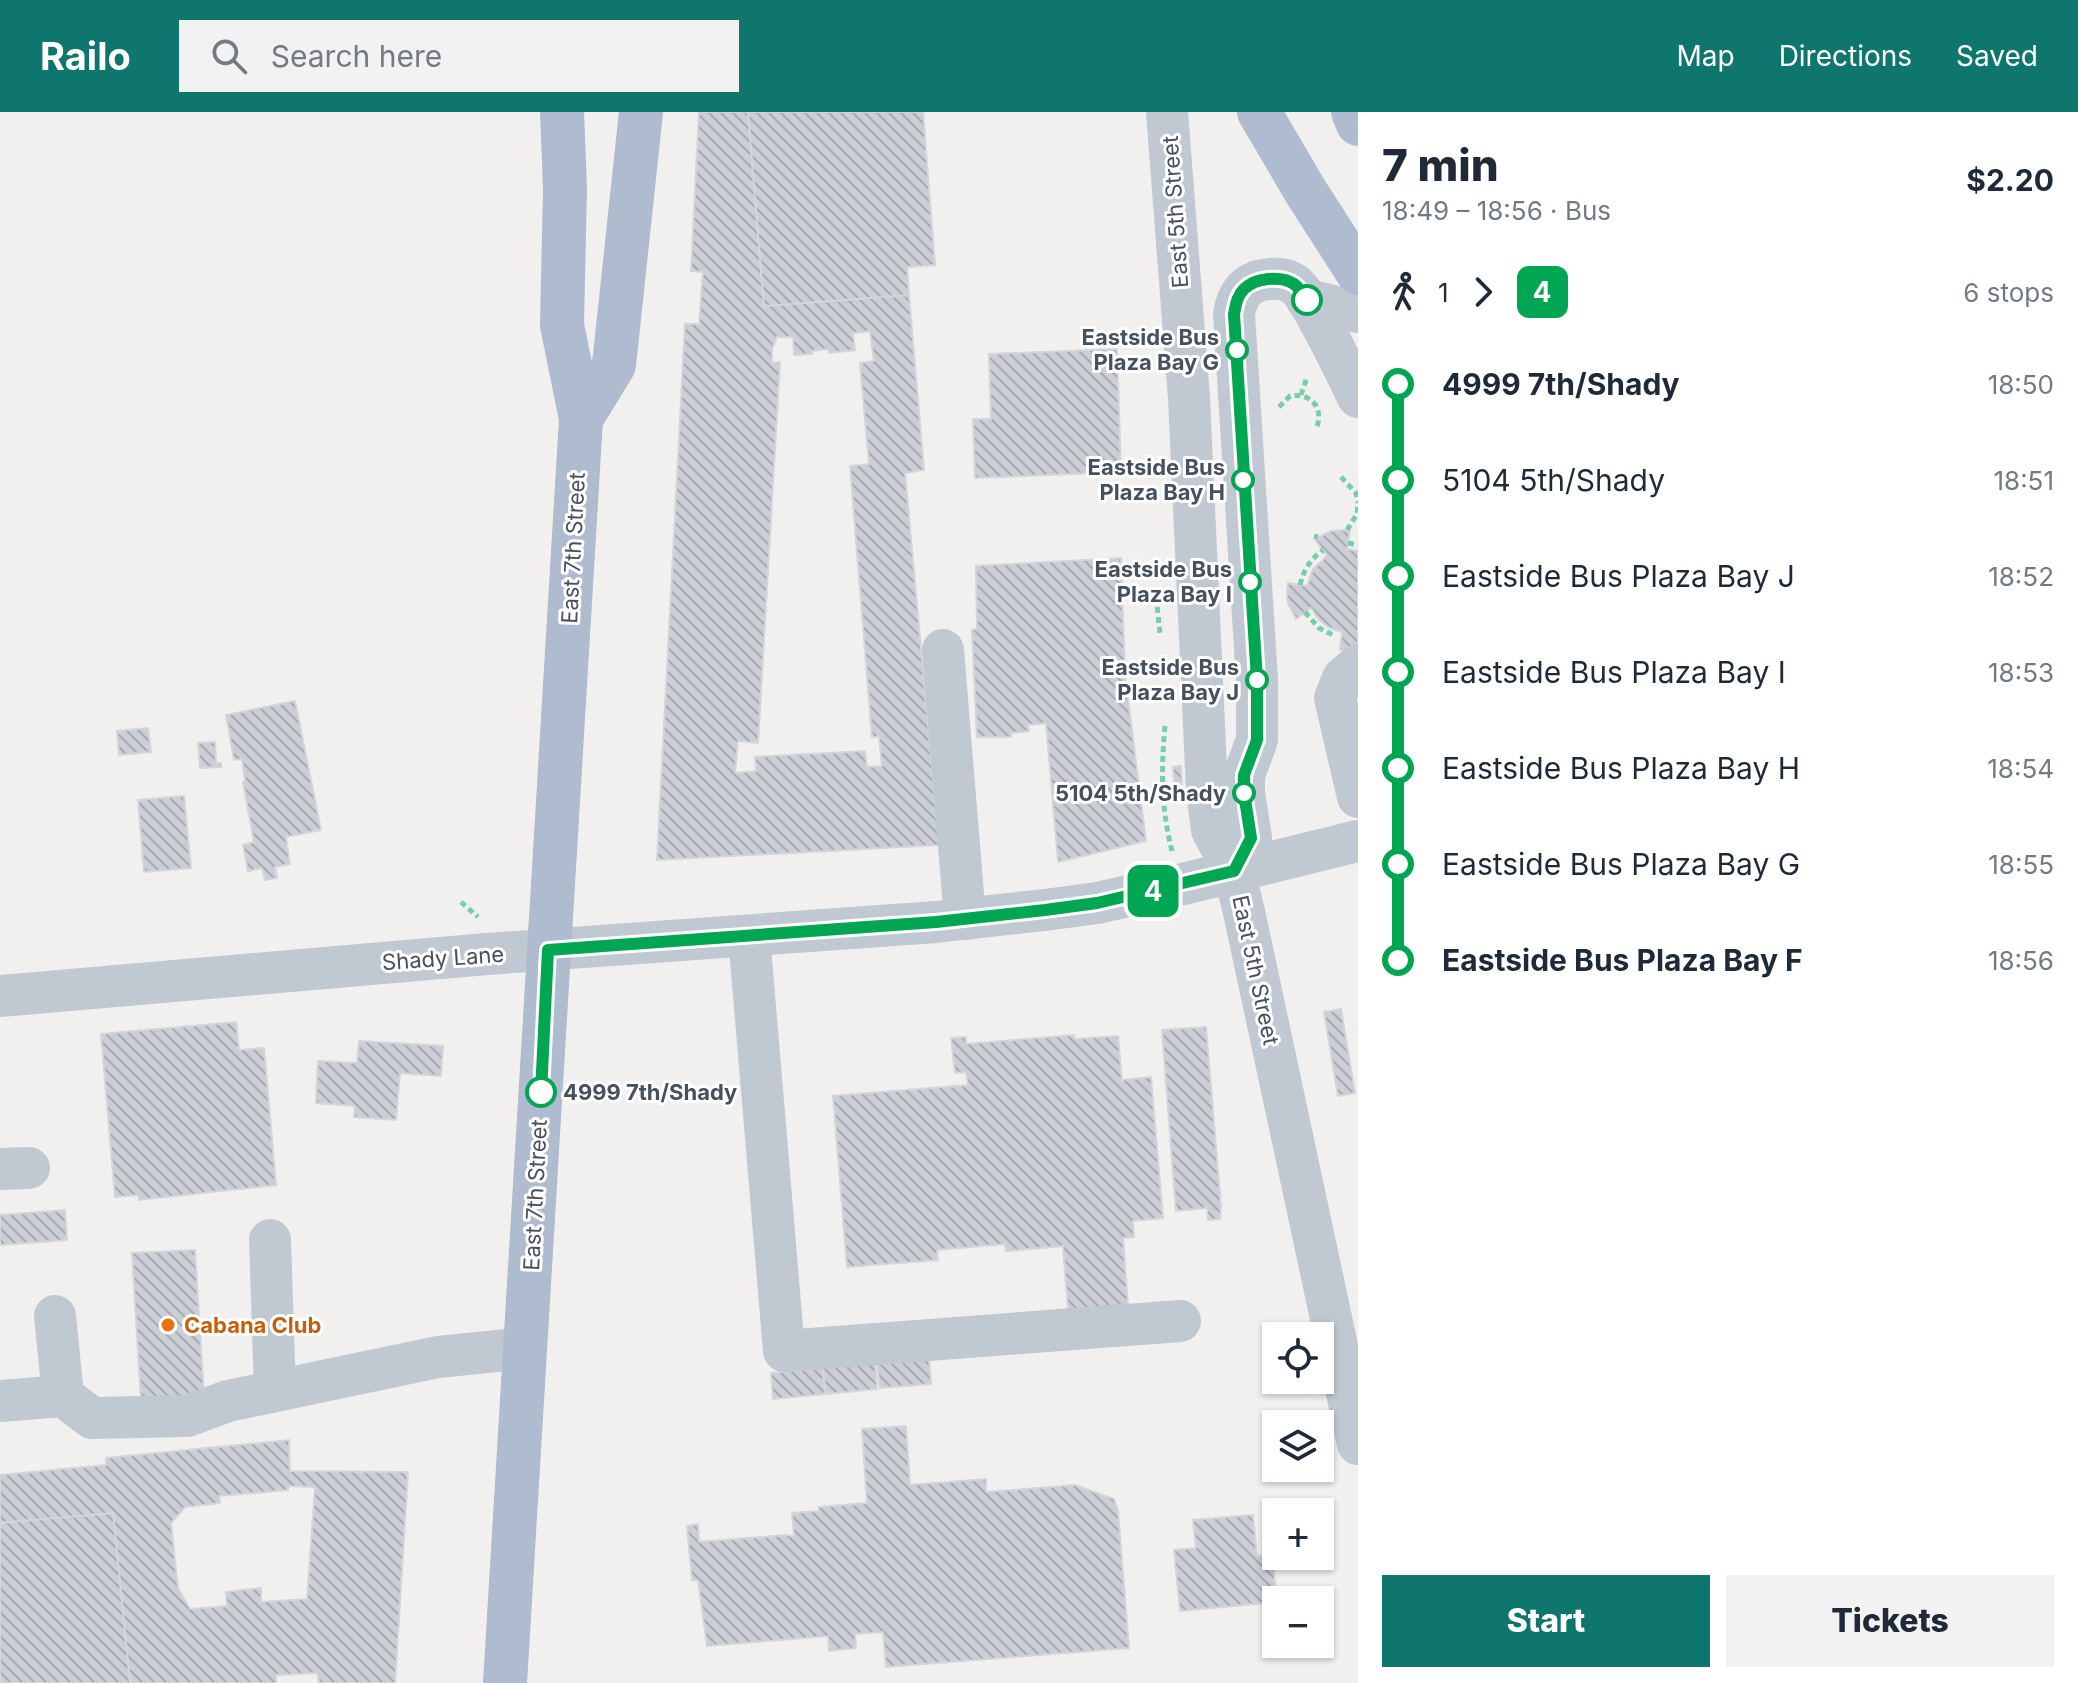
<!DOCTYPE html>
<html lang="en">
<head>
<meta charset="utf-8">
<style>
	:root { --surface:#fff; --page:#f2f2f3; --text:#1f2937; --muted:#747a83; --accent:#0f766e }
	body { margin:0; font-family:Inter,sans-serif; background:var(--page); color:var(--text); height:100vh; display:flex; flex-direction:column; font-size:30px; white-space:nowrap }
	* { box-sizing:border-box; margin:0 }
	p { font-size:26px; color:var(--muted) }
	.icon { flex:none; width:44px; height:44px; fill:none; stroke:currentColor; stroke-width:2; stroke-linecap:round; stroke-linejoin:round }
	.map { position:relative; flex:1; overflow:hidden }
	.drawer { display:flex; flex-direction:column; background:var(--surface); width:720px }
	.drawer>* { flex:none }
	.badge { padding:0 16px; border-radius:12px; font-size:28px; line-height:52px }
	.controls { position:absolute; left:1262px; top:1210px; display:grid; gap:16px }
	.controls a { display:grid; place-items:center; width:72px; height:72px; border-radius:0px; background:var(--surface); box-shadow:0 2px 6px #0004; font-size:40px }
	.map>.badge { position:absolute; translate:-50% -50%; box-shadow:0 0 0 4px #fff }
	.legs { display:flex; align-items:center; gap:12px; height:88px; padding:0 24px; font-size:26px }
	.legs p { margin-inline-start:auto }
	.head { display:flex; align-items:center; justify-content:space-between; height:136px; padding:0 24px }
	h1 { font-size:44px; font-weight:800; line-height:60px }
	.button { display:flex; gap:16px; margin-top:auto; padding:16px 24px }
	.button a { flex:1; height:92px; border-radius:0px; background:var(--accent); color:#fff; font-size:32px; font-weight:800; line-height:92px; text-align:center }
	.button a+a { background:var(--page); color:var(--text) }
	ul { padding:0 24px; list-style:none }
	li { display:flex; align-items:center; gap:28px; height:96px; font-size:30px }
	li i { display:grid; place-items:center; width:12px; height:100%; margin:0 10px; background:currentColor }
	li i::after { content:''; width:20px; height:20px; margin:-10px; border:6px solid; border-radius:50%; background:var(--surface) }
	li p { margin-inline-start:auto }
	li:first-child i { background:linear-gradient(#0000 50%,currentColor 0) }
	li:last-child i { background:linear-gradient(currentColor 50%,#0000 0) }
	header { display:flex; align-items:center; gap:48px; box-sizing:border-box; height:112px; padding:0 40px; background:var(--accent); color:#fff }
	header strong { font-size:38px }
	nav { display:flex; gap:44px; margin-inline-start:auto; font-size:28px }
	.search { width:560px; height:72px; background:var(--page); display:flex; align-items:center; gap:20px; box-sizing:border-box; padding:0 28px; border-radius:0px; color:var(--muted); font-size:30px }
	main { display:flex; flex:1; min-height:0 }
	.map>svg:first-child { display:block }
	.building { fill:url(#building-back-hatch); stroke:#d3d5db; stroke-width:2; fill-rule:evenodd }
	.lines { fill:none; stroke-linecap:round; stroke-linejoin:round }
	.path { stroke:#74cfad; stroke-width:5; stroke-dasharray:6 4; stroke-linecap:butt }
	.minor { stroke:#c0c8d2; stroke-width:42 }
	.major { stroke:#afbbcf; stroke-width:44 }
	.line-1-casing { stroke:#fff; stroke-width:18 }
	.line-1 { stroke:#00a651; stroke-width:12 }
	.stop-1-dot { fill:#fff; stroke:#00a651; stroke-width:4 }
	.food-dot { fill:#e8710a; stroke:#fff; stroke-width:3 }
	.labels { text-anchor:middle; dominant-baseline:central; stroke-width:6; stroke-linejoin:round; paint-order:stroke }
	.street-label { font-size:22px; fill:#47505d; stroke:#fff }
	.stop-label { font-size:22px; font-weight:bold; fill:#47505d; stroke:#fff; text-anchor:end }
	.food-label { font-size:22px; font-weight:bold; fill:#c56008; stroke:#fff; text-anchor:start }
</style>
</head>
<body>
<header>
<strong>Railo</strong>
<div class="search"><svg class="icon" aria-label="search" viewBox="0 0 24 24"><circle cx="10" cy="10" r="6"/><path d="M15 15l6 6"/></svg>Search here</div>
<nav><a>Map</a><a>Directions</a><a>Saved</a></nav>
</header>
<main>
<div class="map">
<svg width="1358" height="1571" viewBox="0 0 1358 1571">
	<defs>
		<pattern id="building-back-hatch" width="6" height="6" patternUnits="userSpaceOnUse" patternTransform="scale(2)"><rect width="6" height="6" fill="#cbced5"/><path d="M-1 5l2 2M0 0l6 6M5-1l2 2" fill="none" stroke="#a7aab0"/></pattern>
	</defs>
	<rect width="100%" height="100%" fill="#f2f0ef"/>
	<!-- building -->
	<g class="building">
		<path d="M699 0H748L764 194 909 183 924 358 905 361 939 733 657 748 685 212H699L703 160 691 159ZM870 219 874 249 860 251 869 352 850 354 872 625H879L882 654 867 655 865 639 755 645 756 659 735 661 738 629 758 631 780 250 772 251V237L777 225H793L794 243 812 242V239L828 237 829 241 855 238 853 221Z"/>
		<polygon points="748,0 923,0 935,153 907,155 909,183 764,194"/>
		<polygon points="1117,237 1121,360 975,366 973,307 991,307 989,242"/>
		<polygon points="1350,418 1347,437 1358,439 1358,537 1340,538 1342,520 1330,516 1319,508 1311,496 1296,507 1288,491 1287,480 1288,471 1307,474 1313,457 1327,444 1315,427 1331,419"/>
		<polygon points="1121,446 1125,563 1146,729 1058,750 1046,611 1028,613 1029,619 1011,621 1011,625 977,625 972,518 977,517 976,454"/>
		<polygon points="295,589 321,718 286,725 290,752 275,755 277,766 265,768 262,756 248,759 243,733 254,730 243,670 245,669 242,647 234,648 226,603"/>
		<polygon points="148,616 151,640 119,643 117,619"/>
		<polygon points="215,630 216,651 221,651 221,655 200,656 198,631"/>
		<polygon points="1181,654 1182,672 1174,672 1173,655"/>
		<polygon points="184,684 191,756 144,760 138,688"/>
		<polygon points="1341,897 1355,981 1338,984 1324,900"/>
		<polygon points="236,910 239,938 264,936 276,1073 139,1088 139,1083 115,1085 101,922"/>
		<polygon points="1206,915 1221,1095 1220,1107 1208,1108 1207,1096 1176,1099 1162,918"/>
		<polygon points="1074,923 1074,927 1118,924 1122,968 1151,965 1163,1106 1133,1109 1134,1125 1123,1126 1128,1193 1068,1198 1063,1134 1006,1139 1005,1132 937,1138 938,1148 847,1155 833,984 968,973 966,960 955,961 951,926 966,925 966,932"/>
		<polygon points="359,929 443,934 441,964 400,961 396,1008 354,1005 355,994 316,991 318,949 357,951"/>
		<polygon points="65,1098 67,1128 0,1133 0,1103"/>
		<polygon points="195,1138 204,1284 141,1288 132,1141"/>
		<polygon points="929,1246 931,1272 880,1276 877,1251"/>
		<polygon points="875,1251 877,1277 826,1282 823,1256"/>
		<polygon points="822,1256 825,1282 773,1287 771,1261"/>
		<polygon points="906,1314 910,1373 986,1367 986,1380 1075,1373 1114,1387 1118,1399 1129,1536 886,1555 883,1520 855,1522 856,1536 829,1539 828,1524 707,1534 698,1468 692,1468 687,1414 698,1412 699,1430 787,1423 794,1425 792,1401 819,1399 819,1395 867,1391 862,1317"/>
		<path d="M289 1328 290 1359 408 1360 395 1571H319L318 1561 276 1563V1571H130L113 1401 0 1411V1363L106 1353V1346ZM288 1374 315 1375 307 1487 261 1490V1476L226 1480 227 1494 190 1497 178 1476 171 1411 185 1395 220 1391 219 1384 288 1378Z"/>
		<polygon points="113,1401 130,1571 0,1571 0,1411"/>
		<polygon points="1253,1403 1257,1444 1273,1443 1276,1490 1180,1499 1174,1438 1196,1436 1193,1408"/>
	</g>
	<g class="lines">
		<!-- path -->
		<g class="path">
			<polyline points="1301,283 1307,265"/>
			<path d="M1279 295 1290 284C1311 280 1325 297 1316 317"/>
			<polyline points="1341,365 1356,381 1358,391"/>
			<polyline points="1347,418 1357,402 1358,392"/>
			<polyline points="1314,424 1318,425"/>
			<polyline points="1348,431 1358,433"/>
			<path d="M1300 473C1304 457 1310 448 1323 438"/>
			<polyline points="1158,475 1157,493 1160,521"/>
			<polyline points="1305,500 1319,516 1335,524"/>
			<path d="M1165 614C1161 657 1161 696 1172 739"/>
			<polyline points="461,790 478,805"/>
		</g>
		<!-- minor -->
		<g class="minor">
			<polyline points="1167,0 1189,286 1207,679 1212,718 1234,759 1244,800 1358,1332"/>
			<polyline points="1307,188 1358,200"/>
			<polyline points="943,538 965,807"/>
			<polyline points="1358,553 1343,566 1335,586 1358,685"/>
			<path d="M1234 759 1251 726 1244 681V663L1257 628V568L1234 202C1237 186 1242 175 1258 169 1269 166 1284 165 1294 172 1310 183 1347 263 1358 285"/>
			<polyline points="749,824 784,1239 1180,1209"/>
			<polyline points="0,884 487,842 936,810 1045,798 1097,791 1183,772 1358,729"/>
			<polyline points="0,1057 29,1056"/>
			<polyline points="270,1128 275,1279"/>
			<polyline points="63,1284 92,1306 187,1304 228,1289 438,1245 526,1236"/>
			<polyline points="0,1289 63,1284 55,1204"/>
		</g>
		<!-- major -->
		<g class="major">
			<polyline points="1259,0 1306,80 1358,161"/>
			<polyline points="1353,0 1358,12"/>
			<polyline points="581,307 614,253 641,0"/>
			<polyline points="505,1571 581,307 562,213 565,77 562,0"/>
		</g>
	</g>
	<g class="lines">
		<defs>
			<path id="line-1" d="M541 980 548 838 936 810 1045 798 1097 791 1234 759 1251 726 1244 681V663L1257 628V568L1234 202C1236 192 1237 184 1244 177 1255 166 1281 163 1294 172 1299 175 1303 183 1307 188"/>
		</defs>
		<!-- line-1 casing -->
		<use href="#line-1" class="line-1-casing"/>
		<!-- line-1 -->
		<use href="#line-1" class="line-1"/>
	</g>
	<!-- markers -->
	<g class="stop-1-dot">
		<circle cx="1307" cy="188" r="14"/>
		<circle cx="1237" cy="238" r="10"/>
		<circle cx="1243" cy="368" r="10"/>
		<circle cx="1250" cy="470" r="10"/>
		<circle cx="1257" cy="568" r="10"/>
		<circle cx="1244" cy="681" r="10"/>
		<circle cx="541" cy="980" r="14"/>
	</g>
	<circle class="food-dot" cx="168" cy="1213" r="8"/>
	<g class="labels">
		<!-- street labels -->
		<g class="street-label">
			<text transform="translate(1175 100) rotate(-94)">East 5th Street</text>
			<text transform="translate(573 436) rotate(-87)">East 7th Street</text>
			<text transform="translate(443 846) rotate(-4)">Shady Lane</text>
			<text transform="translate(1256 858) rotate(78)">East 5th Street</text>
			<text transform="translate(535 1083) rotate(-87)">East 7th Street</text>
		</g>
		<!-- stop labels -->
		<g class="stop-label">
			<text x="1219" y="225">Eastside Bus<tspan x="1219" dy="25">Plaza Bay G</tspan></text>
			<text x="1225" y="355">Eastside Bus<tspan x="1225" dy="25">Plaza Bay H</tspan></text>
			<text x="1232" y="457">Eastside Bus<tspan x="1232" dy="25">Plaza Bay I</tspan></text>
			<text x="1239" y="555">Eastside Bus<tspan x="1239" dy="25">Plaza Bay J</tspan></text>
			<text x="1226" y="681">5104 5th/Shady</text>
			<text x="563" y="980" text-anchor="start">4999 7th/Shady</text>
		</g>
		<!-- food labels -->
		<g class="food-label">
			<text x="184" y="1213">Cabana Club</text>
		</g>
	</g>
</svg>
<div class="controls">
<a><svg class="icon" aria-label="locate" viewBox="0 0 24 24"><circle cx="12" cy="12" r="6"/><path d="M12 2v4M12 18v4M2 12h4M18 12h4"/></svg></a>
<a><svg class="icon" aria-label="layers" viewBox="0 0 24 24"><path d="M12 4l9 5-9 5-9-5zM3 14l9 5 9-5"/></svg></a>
<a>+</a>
<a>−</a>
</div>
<b class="badge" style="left:1153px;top:779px;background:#00a651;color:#fff">4</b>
</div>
<section class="drawer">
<div class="head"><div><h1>7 min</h1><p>18:49 – 18:56 · Bus</p></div><b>$2.20</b></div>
<div class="legs"><svg class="icon" aria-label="walk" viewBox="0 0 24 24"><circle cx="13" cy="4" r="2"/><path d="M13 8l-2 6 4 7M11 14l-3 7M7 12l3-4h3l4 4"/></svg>1<svg class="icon" aria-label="forward" viewBox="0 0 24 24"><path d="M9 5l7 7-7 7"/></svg><b class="badge" style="background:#00a651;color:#fff">4</b><p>6 stops</p></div>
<ul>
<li><i style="color:#00a651"></i><b>4999 7th/Shady</b><p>18:50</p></li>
<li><i style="color:#00a651"></i><span>5104 5th/Shady</span><p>18:51</p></li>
<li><i style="color:#00a651"></i><span>Eastside Bus Plaza Bay J</span><p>18:52</p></li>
<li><i style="color:#00a651"></i><span>Eastside Bus Plaza Bay I</span><p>18:53</p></li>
<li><i style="color:#00a651"></i><span>Eastside Bus Plaza Bay H</span><p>18:54</p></li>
<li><i style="color:#00a651"></i><span>Eastside Bus Plaza Bay G</span><p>18:55</p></li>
<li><i style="color:#00a651"></i><b>Eastside Bus Plaza Bay F</b><p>18:56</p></li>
</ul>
<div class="button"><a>Start</a><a>Tickets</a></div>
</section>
</main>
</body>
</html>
